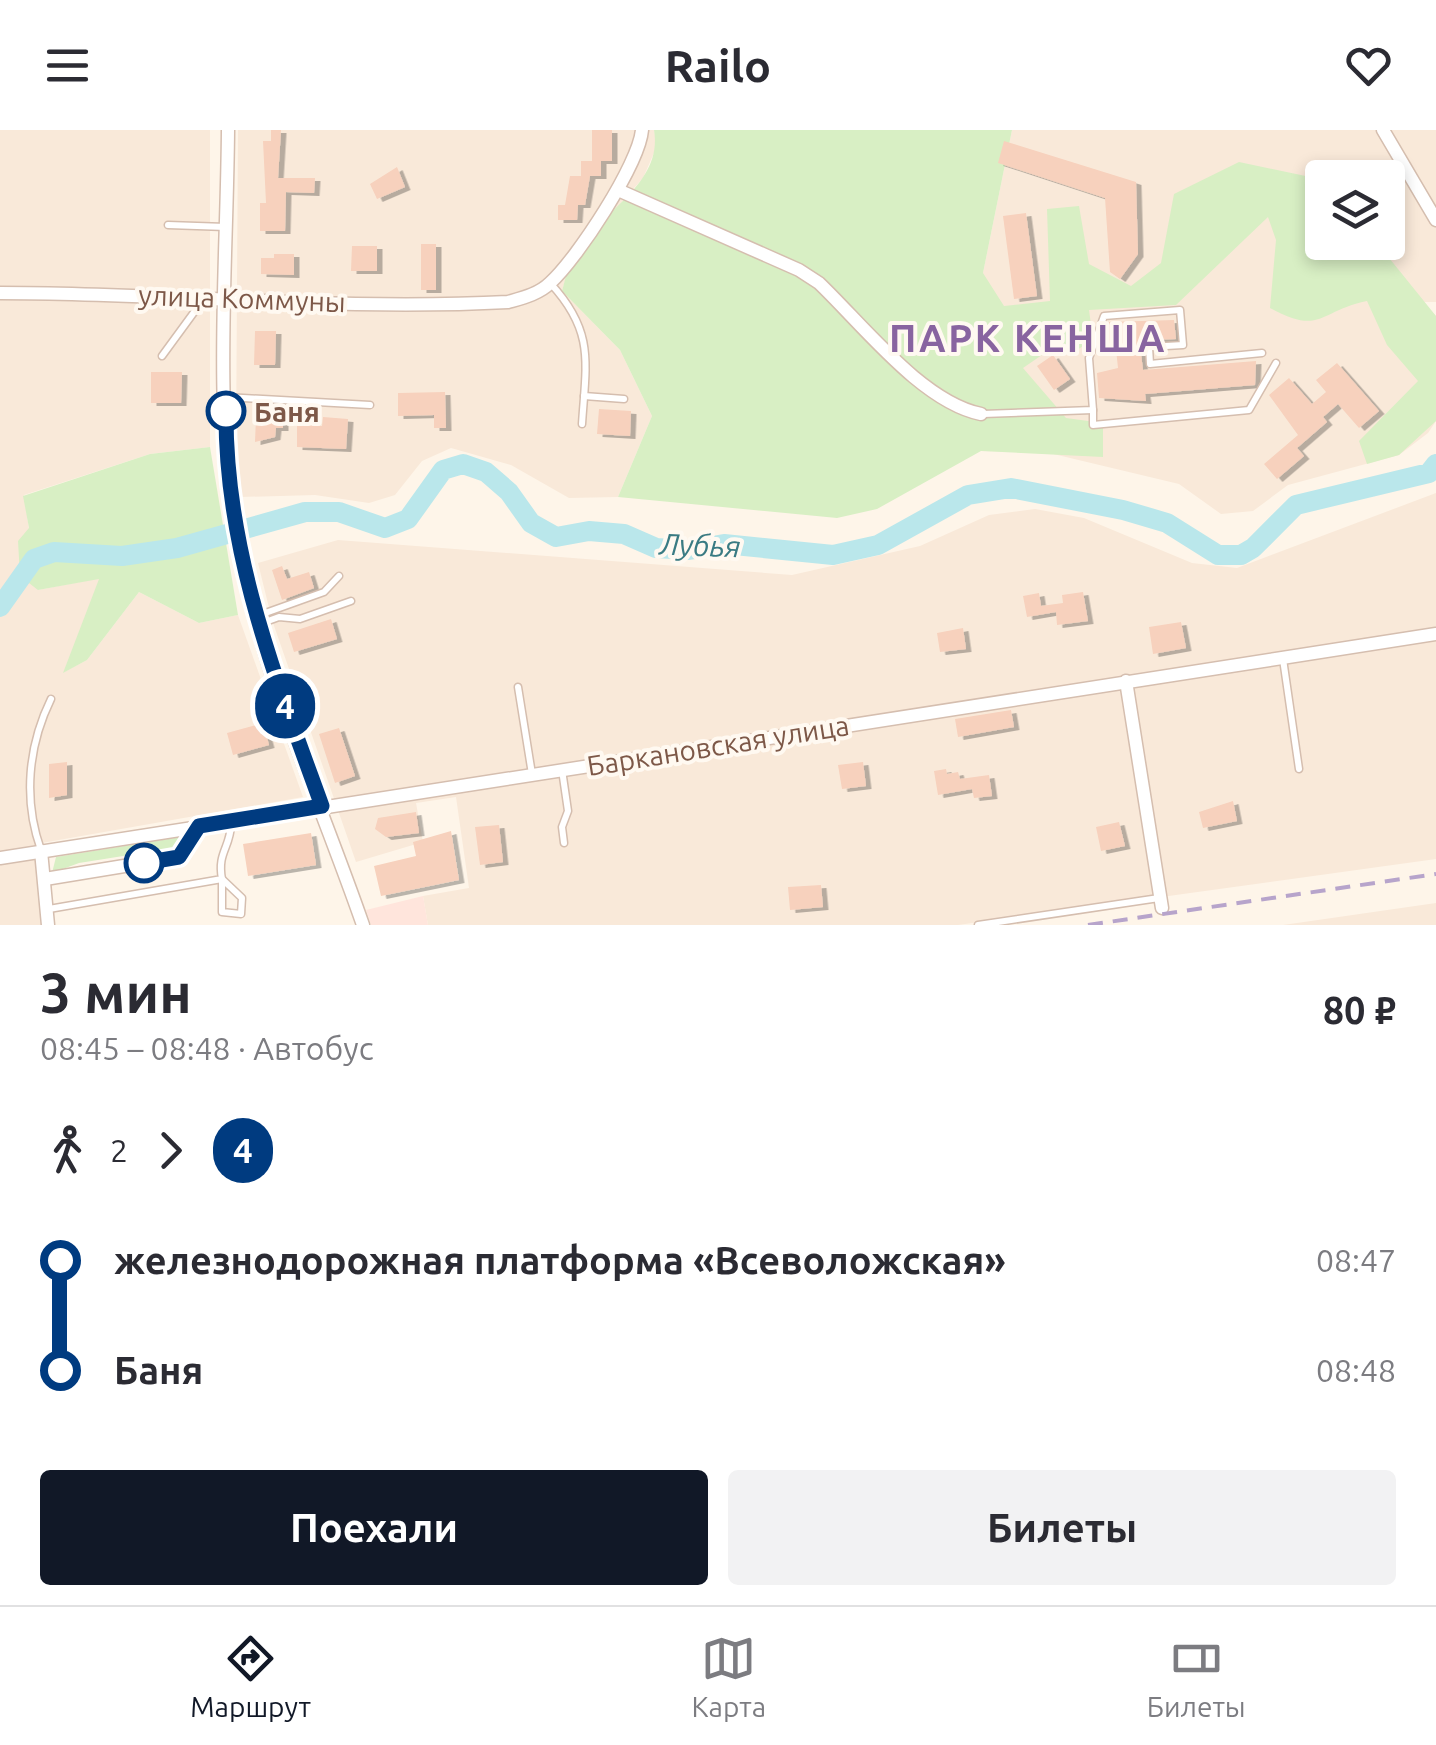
<!DOCTYPE html>
<html lang="ru">
<head>
<meta charset="utf-8">
<style>
	:root { --surface:#fff; --page:#f2f2f3; --text:#2b2b33; --muted:#7c7c81; --line:#e1e1e2; --accent:#111827 }
	body { margin:0; font-family:Ubuntu,sans-serif; background:var(--page); color:var(--text); height:100vh; display:flex; flex-direction:column; font-size:38px; white-space:nowrap }
	* { box-sizing:border-box; margin:0 }
	p { font-size:32px; color:var(--muted) }
	.icon { flex:none; width:55px; height:55px; fill:none; stroke:currentColor; stroke-width:2; stroke-linecap:round; stroke-linejoin:round }
	.map { position:relative; height:795px; overflow:hidden }
	.side { display:flex; flex-direction:column; background:var(--surface); flex:1 }
	.side>* { flex:none }
	.badge { padding:0 20px; border-radius:32px; font-size:35px; line-height:65px }
	.controls { position:absolute; left:1305px; top:30px; display:grid; gap:20px }
	.controls a { display:grid; place-items:center; width:100px; height:100px; border-radius:10px; background:var(--surface); box-shadow:0 5px 15px #0003; font-size:50px }
	.map>.badge { position:absolute; translate:-50% -50%; box-shadow:0 0 0 5px #fff }
	.legs { display:flex; align-items:center; gap:15px; height:110px; padding:0 40px; font-size:32px }
	.legs p { margin-inline-start:auto }
	.overview { display:flex; align-items:center; justify-content:space-between; height:170px; padding:0 40px }
	h1 { font-size:55px; font-weight:700; line-height:75px }
	.action { display:flex; gap:20px; margin-top:auto; padding:20px 40px }
	.action a { flex:1; height:115px; border-radius:10px; background:var(--accent); color:#fff; font-size:40px; font-weight:700; line-height:115px; text-align:center }
	.action a+a { background:var(--page); color:var(--text) }
	ul { padding:0 40px; list-style:none }
	li { display:flex; align-items:center; gap:35px; height:110px; font-size:38px }
	li i { display:grid; place-items:center; width:15px; height:100%; margin:0 12px; background:currentColor }
	li i::after { content:''; width:25px; height:25px; margin:-12px; border:8px solid; border-radius:50%; background:var(--surface) }
	li p { margin-inline-start:auto }
	li:first-child i { background:linear-gradient(#0000 50%,currentColor 0) }
	li:last-child i { background:linear-gradient(currentColor 50%,#0000 0) }
	header { display:flex; justify-content:space-between; align-items:center; height:130px; padding:0 40px; background:var(--surface); font-size:45px; font-weight:700 }
	.dock { display:flex; justify-content:space-around; align-items:center; height:140px; border-top:2px solid var(--line); background:var(--surface); font-size:28px; color:var(--muted) }
	.dock a { display:grid; justify-items:center; gap:5px }
	.dock .current { color:var(--accent) }
	.map>svg:first-child { display:block }
	.residential { fill:#f9e9d9; fill-rule:evenodd }
	.commercial { fill:#ffe5dc }
	.green { fill:#d8efc4 }
	.lines { fill:none; stroke-linecap:round; stroke-linejoin:round }
	.river { stroke:#bae7eb; stroke-width:20 }
	.building { fill:#f7d1bd; filter:url(#shadow) }
	.lane-casing { stroke:#d5beaf; stroke-width:9 }
	.street-casing { stroke:#d5beaf; stroke-width:15 }
	.lane { stroke:#fff; stroke-width:6 }
	.street { stroke:#fff; stroke-width:12 }
	.rail { stroke:#b7a4cb; stroke-width:4; stroke-dasharray:15 10; stroke-linecap:butt }
	.line-1-casing { stroke:#fff; stroke-width:22 }
	.line-1 { stroke:#003b80; stroke-width:15 }
	.stop-1-dot { fill:#fff; stroke:#003b80; stroke-width:5 }
	.labels { text-anchor:middle; dominant-baseline:central; stroke-width:8; stroke-linejoin:round; paint-order:stroke }
	.street-label { font-size:28px; fill:#7d5848; stroke:#fff9f1 }
	.stop-label { font-size:28px; font-weight:bold; fill:#7d5848; stroke:#fff9f1; text-anchor:start }
	.water-label { font-size:30px; font-style:italic; fill:#3a7b83; stroke:#fff9f1 }
	.district-label { font-size:38px; font-weight:bold; letter-spacing:2.5px; fill:#8864a0; stroke:#fff9f1 }
</style>
</head>
<body>
<header><svg class="icon" aria-label="menu" viewBox="0 0 24 24"><path d="M4 6h16M4 12h16M4 18h16"/></svg>Railo<svg class="icon" aria-label="heart" viewBox="0 0 24 24"><path d="M12 20l-8-8c-3-5 5-10 8-4 3-6 11-1 8 4z"/></svg></header>
<div class="map">
<svg width="1436" height="795" viewBox="0 0 1436 795">
	<defs>
		<filter id="shadow"><feDropShadow dx="5.5" dy="3" stdDeviation="0" flood-color="#0004"/></filter>
	</defs>
	<rect width="100%" height="100%" fill="#fef5e9"/>
	<!-- residential -->
	<g class="residential">
		<polygon points="0,0 210,0 210,317 150,324 24,365 38,460 100,448 64,542 87,530 139,462 199,493 238,485 303,667 36,714 42,795 0,795"/>
		<polygon points="238,0 654,0 657,16 643,48 572,128 562,161 620,220 652,286 618,367 569,368 511,335 451,318 422,331 395,365 369,373 315,365 240,367 236,316"/>
		<path d="M1012 0H1436V172H1422L1436 186V291L1428 303 1399 325 1288 355 1253 381 1221 384 1179 354 1045 322 981 321 983 143ZM1322 48H1388V112H1322Z"/>
		<polygon points="1436,363 1436,729 958,795 428,795 423,766 469,758 456,667 416,673 423,712 356,732 272,490 258,433 338,410 792,445 920,416 989,385 1035,379 1084,388 1192,433 1237,438"/>
		<polygon points="1436,773 1436,795 1283,795"/>
	</g>
	<!-- commercial -->
	<polygon class="commercial" points="423,766 428,795 371,795 366,780"/>
	<!-- green -->
	<g class="green">
		<path d="M654 0H1012L983 143 1004 176 1050 171 1047 79 1079 76 1089 134 1131 156 1161 133 1174 64 1239 32 1315 48 1322 52V112L1377 113 1436 186V291L1399 325 1367 334 1359 311 1418 251 1387 215 1367 171C1318 181 1322 206 1270 178L1276 110 1268 87 1176 175 1089 180 1093 209 1070 225 1055 216 1023 238 1066 288 1103 293V327L981 321 877 379 837 388 618 367 652 286 620 220 562 161C565 151 567 139 571 130 592 85 664 58 654 0Z"/>
		<polygon points="210,317 238,485 199,493 139,462 87,530 63,543 99,449 38,460 20,446 18,411 29,398 23,366 150,324"/>
		<polygon points="181,707 182,720 161,720 79,733 52,743 56,727"/>
	</g>
	<g class="lines">
		<!-- river -->
		<polyline class="river" points="0,477 34,429 54,422 122,426 177,418 305,382 339,382 385,398 408,389 443,340 463,334 486,342 509,362 531,393 556,407 589,401 624,404 656,418 689,420 724,414 833,425 878,415 968,365 1011,358 1123,380 1167,393 1218,425 1241,425 1253,418 1296,375 1429,343 1436,334"/>
	</g>
	<!-- building -->
	<g class="building">
		<polygon points="271,0 281,0 278,48 315,48 314,63 286,62 285,101 260,101 260,73 266,73 263,11 271,11"/>
		<polygon points="592,0 612,0 612,31 601,31 601,46 590,46 585,75 578,75 577,90 558,90 558,75 565,75 570,46 581,46 581,31 592,31"/>
		<polygon points="1004,11 1136,52 1138,124 1120,149 1110,142 1105,68 998,33"/>
		<polygon points="397,37 405,57 377,69 370,54"/>
		<polygon points="1026,83 1037,166 1014,169 1003,86"/>
		<rect x="421" y="114" width="15" height="46"/>
		<polygon points="352,116 377,116 377,141 351,141"/>
		<polygon points="274,124 294,124 294,145 261,144 261,128 274,128"/>
		<polygon points="1174,190 1176,209 1149,210 1140,216 1143,240 1256,231 1255,255 1145,264 1146,271 1099,268 1097,243 1118,238 1115,210 1105,211 1109,192"/>
		<polygon points="255,201 276,201 275,235 254,235"/>
		<polygon points="1053,225 1070,249 1054,260 1037,236"/>
		<polygon points="1337,233 1379,281 1359,298 1338,274 1323,287 1327,292 1297,318 1304,326 1277,349 1264,334 1298,305 1269,265 1289,248 1312,274 1326,262 1316,250"/>
		<polygon points="151,242 182,242 181,273 151,273"/>
		<polygon points="445,262 446,298 434,298 434,285 398,286 398,263"/>
		<polygon points="599,279 631,281 630,306 597,304"/>
		<polygon points="256,287 283,287 283,298 276,298 275,307 255,312"/>
		<polygon points="323,287 348,289 346,319 297,317 297,295 322,296"/>
		<polygon points="282,436 287,449 309,442 314,458 282,470 272,440"/>
		<polygon points="1083,462 1088,491 1057,495 1056,482 1027,487 1023,466 1039,463 1041,476 1063,473 1062,465"/>
		<polygon points="331,489 337,509 294,522 288,503"/>
		<polygon points="1181,492 1186,518 1153,524 1149,497"/>
		<polygon points="963,498 966,519 940,522 937,503"/>
		<polygon points="1011,580 1014,597 958,607 955,589"/>
		<polygon points="263,593 269,615 233,625 227,603"/>
		<polygon points="339,598 355,646 335,653 319,604"/>
		<polygon points="67,632 67,665 49,668 49,634"/>
		<polygon points="863,632 866,656 842,659 838,635"/>
		<polygon points="946,639 947,644 958,642 960,649 989,645 992,666 974,668 972,659 938,665 934,641"/>
		<polygon points="1233,671 1237,691 1203,698 1199,682"/>
		<polygon points="416,682 419,703 386,707 375,699 378,688"/>
		<polygon points="1119,692 1125,716 1101,721 1096,697"/>
		<polygon points="499,695 503,732 480,735 475,697"/>
		<polygon points="451,701 459,750 381,766 374,736 416,726 413,712"/>
		<polygon points="311,703 316,735 248,746 243,714"/>
		<polygon points="821,755 823,777 790,780 788,757"/>
	</g>
	<g class="lines">
		<defs>
			<g id="lane">
				<polyline points="168,95 226,97"/>
				<path d="M551 154C595 202 586 233 582 294"/>
				<polyline points="162,226 203,170"/>
				<polyline points="584,266 624,269"/>
				<polyline points="226,267 370,275"/>
				<polyline points="1093,280 1093,295 1249,280 1276,233"/>
				<polyline points="983,284 1093,280 1089,228 1104,186 1180,180 1183,215 1149,217 1150,234 1262,223"/>
				<polyline points="257,486 324,462 339,446"/>
				<polyline points="257,495 279,487 300,489 351,471"/>
				<polyline points="1283,529 1299,639"/>
				<polyline points="518,557 532,644"/>
				<polyline points="562,640 568,681 562,697 564,713"/>
				<path d="M41 720C23 670 28 616 51 569"/>
				<polygon points="222,749 242,768 241,784 222,782"/>
				<path d="M49 779 222 749C217 723 230 718 231 695"/>
				<polyline points="978,795 1159,768"/>
			</g>
			<g id="street">
				<path d="M228 0C227 140 212 288 240 426 265 552 321 674 363 795"/>
				<polyline points="1383,0 1436,90"/>
				<path d="M618 60 799 140 819 153C863 195 922 272 981 284"/>
				<path d="M0 163C169 163 339 181 508 172 522 168 539 164 550 153 577 129 639 34 642 0"/>
				<polyline points="1126,551 1162,778"/>
				<polyline points="41,721 48,795"/>
				<polyline points="0,728 1436,504"/>
				<polyline points="45,749 179,727 199,696"/>
			</g>
		</defs>
		<!-- lane casing -->
		<use href="#lane" class="lane-casing"/>
		<!-- street casing -->
		<use href="#street" class="street-casing"/>
		<!-- lane -->
		<use href="#lane" class="lane"/>
		<!-- street -->
		<use href="#street" class="street"/>
		<!-- rail -->
		<polyline class="rail" points="1088,795 1436,744"/>
	</g>
	<g class="lines">
		<defs>
			<path id="line-1" d="M144 733 179 727 199 696 322 676C275 546 225 421 226 281"/>
		</defs>
		<!-- line-1 casing -->
		<use href="#line-1" class="line-1-casing"/>
		<!-- line-1 -->
		<use href="#line-1" class="line-1"/>
	</g>
	<!-- markers -->
	<g class="stop-1-dot">
		<circle cx="226" cy="281" r="18"/>
		<circle cx="144" cy="733" r="18"/>
	</g>
	<g class="labels">
		<!-- street labels -->
		<g class="street-label">
			<text transform="translate(242 168) rotate(2)">улица Коммуны</text>
			<text transform="translate(718 615) rotate(-9)">Баркановская улица</text>
		</g>
		<!-- stop labels -->
		<g class="stop-label">
			<text x="254" y="281">Баня</text>
		</g>
		<!-- water labels -->
		<g class="water-label">
			<text transform="translate(700 415) rotate(2)">Лубья</text>
		</g>
		<!-- district labels -->
		<g class="district-label">
			<text x="1028" y="208">ПАРК КЕНША</text>
		</g>
	</g>
</svg>
<div class="controls">
<a><svg class="icon" aria-label="layers" viewBox="0 0 24 24"><path d="M12 4l9 5-9 5-9-5zM3 14l9 5 9-5"/></svg></a>
</div>
<b class="badge" style="left:285px;top:576px;background:#003b80;color:#fff">4</b>
</div>
<section class="side">
<div class="overview"><div><h1>3 мин</h1><p>08:45 – 08:48 · Автобус</p></div><b>80 ₽</b></div>
<div class="legs"><svg class="icon" aria-label="walk" viewBox="0 0 24 24"><circle cx="13" cy="4" r="2"/><path d="M13 8l-2 6 4 7M11 14l-3 7M7 12l3-4h3l4 4"/></svg>2<svg class="icon" aria-label="forward" viewBox="0 0 24 24"><path d="M9 5l7 7-7 7"/></svg><b class="badge" style="background:#003b80;color:#fff">4</b></div>
<ul>
<li><i style="color:#003b80"></i><b>железнодорожная платформа «Всеволожская»</b><p>08:47</p></li>
<li><i style="color:#003b80"></i><b>Баня</b><p>08:48</p></li>
</ul>
<div class="action"><a>Поехали</a><a>Билеты</a></div>
</section>
<nav class="dock">
<a class="current"><svg class="icon" aria-label="directions" viewBox="0 0 24 24"><path d="M12 3l9 9-9 9-9-9zM9 14v-3h6M13 9l2 2-2 2"/></svg>Маршрут</a>
<a><svg class="icon" aria-label="map" viewBox="0 0 24 24"><path d="M3 6l6-2 6 2 6-2v14l-6 2-6-2-6 2zM9 4v14M15 6v14"/></svg>Карта</a>
<a><svg class="icon" aria-label="tickets" viewBox="0 0 24 24"><path d="M3 7h18v10H3zM15 7v10"/></svg>Билеты</a>
</nav>
</body>
</html>
